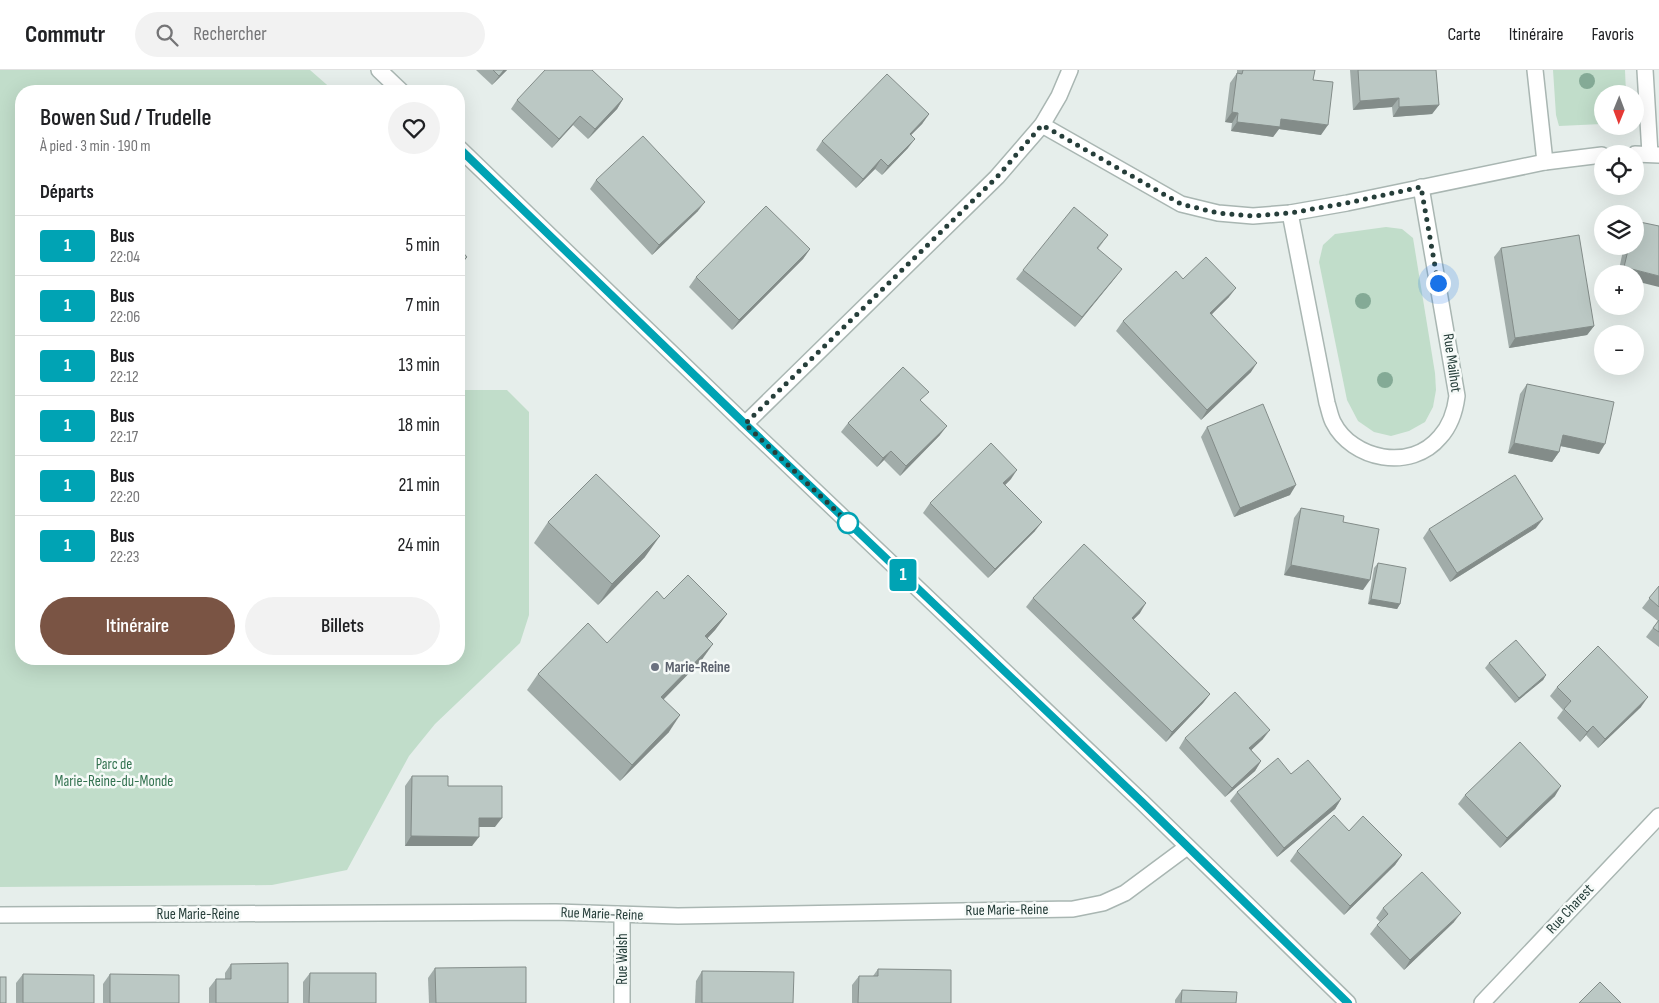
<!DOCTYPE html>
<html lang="fr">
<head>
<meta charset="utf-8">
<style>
	:root { --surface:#fff; --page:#f2f2f2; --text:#202124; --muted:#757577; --line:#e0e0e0; --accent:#7a5444 }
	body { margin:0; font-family:"Sofia Sans Condensed",sans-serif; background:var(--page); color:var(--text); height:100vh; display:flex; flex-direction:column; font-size:19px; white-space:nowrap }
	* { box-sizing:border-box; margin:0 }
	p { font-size:16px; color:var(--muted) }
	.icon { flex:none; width:28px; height:28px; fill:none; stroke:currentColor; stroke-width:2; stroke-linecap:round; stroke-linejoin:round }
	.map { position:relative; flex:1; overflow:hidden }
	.details { position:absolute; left:15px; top:15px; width:450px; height:580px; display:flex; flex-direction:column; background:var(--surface); border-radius:20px; box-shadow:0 5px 20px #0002 }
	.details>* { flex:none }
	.badge { padding:0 10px; border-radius:4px; font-size:18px; line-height:32px }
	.needle { width:32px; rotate:181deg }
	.fabs { position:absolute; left:1594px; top:15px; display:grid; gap:10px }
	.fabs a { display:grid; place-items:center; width:50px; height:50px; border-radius:50%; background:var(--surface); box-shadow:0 5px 20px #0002; font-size:25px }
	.you { position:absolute; width:25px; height:25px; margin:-12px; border:4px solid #fff; border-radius:50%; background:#1a73e8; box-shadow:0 0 0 8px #1a73e833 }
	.map>.badge { position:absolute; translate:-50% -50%; box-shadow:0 0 0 2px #fff }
	h2 { padding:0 25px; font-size:19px; line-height:45px }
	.round { display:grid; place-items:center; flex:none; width:52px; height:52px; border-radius:26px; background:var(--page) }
	.headline { display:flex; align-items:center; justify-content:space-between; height:85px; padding:0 25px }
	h1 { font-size:24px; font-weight:600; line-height:38px }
	.primary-button { display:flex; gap:10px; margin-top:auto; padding:10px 25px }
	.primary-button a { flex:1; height:58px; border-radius:30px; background:var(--accent); color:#fff; font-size:20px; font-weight:600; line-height:58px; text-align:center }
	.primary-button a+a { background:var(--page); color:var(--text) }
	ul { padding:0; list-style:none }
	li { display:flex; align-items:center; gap:15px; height:60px; padding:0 25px; border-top:1px solid var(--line) }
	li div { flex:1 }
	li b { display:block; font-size:19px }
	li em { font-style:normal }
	li .badge { min-width:55px; font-weight:700; text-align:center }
	header { display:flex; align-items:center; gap:30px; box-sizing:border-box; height:70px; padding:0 25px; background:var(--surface); border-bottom:1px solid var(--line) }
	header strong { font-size:24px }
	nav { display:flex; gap:28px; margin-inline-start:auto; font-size:18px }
	.search { width:350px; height:45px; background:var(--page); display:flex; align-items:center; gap:12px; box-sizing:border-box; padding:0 18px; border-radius:28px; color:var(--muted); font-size:19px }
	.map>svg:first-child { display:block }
	.green { fill:#c1ddca }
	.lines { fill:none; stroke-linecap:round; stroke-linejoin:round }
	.minor-casing { stroke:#a9b6b2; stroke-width:18 }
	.minor { stroke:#fff; stroke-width:15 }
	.tree { fill:#84aa96 }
	.wall { fill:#a1aca9 }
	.shaded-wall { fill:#838c89 }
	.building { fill:#bbc8c4; stroke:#838c89 }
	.line-casing { stroke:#fff; stroke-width:11 }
	.line { stroke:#00a3b4; stroke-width:8 }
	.walk { stroke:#263e3a; stroke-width:5; stroke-dasharray:0 9 }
	.stop-dot { fill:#fff; stroke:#00a3b4; stroke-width:2.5 }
	.worship-dot { fill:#6b7280; stroke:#f6faf8; stroke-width:2 }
	.labels { text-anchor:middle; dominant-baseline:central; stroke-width:5; stroke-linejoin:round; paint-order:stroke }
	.street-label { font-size:15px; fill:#263e3a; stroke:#f6faf8 }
	.worship-label { font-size:15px; font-weight:bold; fill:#5b616d; stroke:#f6faf8; text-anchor:start }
	.park-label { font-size:15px; fill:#337250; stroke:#f6faf8 }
</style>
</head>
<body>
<header>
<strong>Commutr</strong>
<div class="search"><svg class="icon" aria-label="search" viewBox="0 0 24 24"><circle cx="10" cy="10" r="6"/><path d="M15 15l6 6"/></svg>Rechercher</div>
<nav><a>Carte</a><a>Itinéraire</a><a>Favoris</a></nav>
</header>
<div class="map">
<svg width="1659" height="933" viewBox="0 0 1659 933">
	<rect width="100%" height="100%" fill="#e6eeeb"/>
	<!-- green -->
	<g class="green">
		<polygon points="0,0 310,0 334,21 21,21 21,589 459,589 459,320 507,320 529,342 529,545 520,573 435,654 409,686 347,800 272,815 0,817"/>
		<polygon points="1553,0 1625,0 1626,24 1602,24 1602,54 1559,56 1556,45"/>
		<polygon points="1386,157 1402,159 1413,168 1435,303 1436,320 1433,337 1425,352 1409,361 1391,366 1374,362 1358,351 1347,330 1319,192 1323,175 1335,164"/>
	</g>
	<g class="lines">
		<defs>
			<g id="minor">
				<polyline points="379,0 401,21"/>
				<polyline points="1535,0 1545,92"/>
				<polyline points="1645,0 1650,84"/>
				<polyline points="1042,55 1181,134 1218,143 1253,146 1290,143 1347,133 1545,92 1602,85"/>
				<polyline points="459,78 745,354 1142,732 1348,933"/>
				<polyline points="1635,84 1659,85"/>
				<path d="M1290 143 1327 333C1329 339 1330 346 1333 352 1352 390 1411 402 1440 367 1451 355 1455 342 1457 326L1421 117"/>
				<polyline points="745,354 997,107 1042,55 1059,26 1070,0"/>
				<polyline points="0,845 556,842 678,846 1073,839 1103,833 1125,823 1187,777"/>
				<polyline points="622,845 622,933"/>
				<polyline points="1482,933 1659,746"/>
			</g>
		</defs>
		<!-- minor casing -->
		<use href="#minor" class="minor-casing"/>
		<!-- minor -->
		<use href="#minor" class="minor"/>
	</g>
	<!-- trees -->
	<g class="tree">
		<circle cx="1587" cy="11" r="8"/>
		<circle cx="1363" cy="231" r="8"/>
		<circle cx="1385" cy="310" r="8"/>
	</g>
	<!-- wall -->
	<g class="wall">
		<polygon points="476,0 507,0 492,15"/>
		<polygon points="1237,0 1315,0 1313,10 1321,65 1279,59 1273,67 1231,61 1232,53 1225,52 1230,13 1237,3"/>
		<polygon points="1350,0 1436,0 1439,35 1432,44 1393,47 1392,37 1353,40"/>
		<polygon points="623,29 617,39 588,69 573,55 552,78 511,39 517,30"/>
		<polygon points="929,44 922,54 911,65 908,78 882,105 875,99 856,118 816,80 822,71"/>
		<polygon points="596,110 698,141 652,185 590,119"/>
		<polygon points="1108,165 1098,179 1115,208 1075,257 1016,209 1023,200"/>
		<polygon points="1624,176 1635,176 1635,204 1618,204"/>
		<polygon points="1501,178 1594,256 1587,265 1509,278 1494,187"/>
		<polygon points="810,179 803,189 732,260 689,217 696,207"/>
		<polygon points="1183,209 1229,227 1212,244 1251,302 1201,350 1116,261 1123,251"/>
		<polygon points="1527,314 1599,384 1560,376 1559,382 1552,392 1508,383 1520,324"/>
		<polygon points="922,332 940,365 900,406 884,390 877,397 841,362 848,353"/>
		<polygon points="1207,357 1290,425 1234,447 1201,367"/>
		<polygon points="1011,409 1005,415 1035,461 988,508 923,443 930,433"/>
		<polygon points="1301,438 1343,452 1363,520 1284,505 1294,448"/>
		<polygon points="548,452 645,487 598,535 534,473"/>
		<polygon points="1536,458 1450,512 1423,468 1429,459"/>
		<polygon points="1378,493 1400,534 1397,539 1368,534 1374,498"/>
		<polygon points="1659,516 1659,577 1646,567 1658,551 1642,538"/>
		<polygon points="1033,528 1140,543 1133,550 1210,624 1203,633 1166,672 1026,537"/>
		<polygon points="664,529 727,544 715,560 707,569 701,591 664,629 669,662 620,711 527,620 538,604 607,573"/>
		<polygon points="1489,593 1546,605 1543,610 1515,633 1485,598"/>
		<polygon points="1557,617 1641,637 1598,678 1586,665 1580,672 1557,648 1563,640 1550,626"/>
		<polygon points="1185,668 1263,669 1251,680 1261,691 1255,701 1225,727 1179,678"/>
		<polygon points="1291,704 1341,729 1335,739 1277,787 1230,731 1237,722"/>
		<polygon points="412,706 448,716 495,757 479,757 472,776 405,776 405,716"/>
		<polygon points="1465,725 1555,726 1500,778 1458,734"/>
		<polygon points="1349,761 1402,785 1395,795 1344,845 1290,791 1297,781"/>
		<polygon points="1383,838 1454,852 1404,900 1370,864 1377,855 1380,852 1376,848"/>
		<polygon points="231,894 288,933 209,933 209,918 216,909 225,909 225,903"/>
		<polygon points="435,898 526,933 429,933 428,908"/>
		<polygon points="878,899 951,933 852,933 852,915 859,906 873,906"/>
		<polygon points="702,901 793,933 695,933 696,911"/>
		<polygon points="310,903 376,933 303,933 303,912"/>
		<polygon points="23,904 94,933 16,933 16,913"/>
		<polygon points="110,904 179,933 103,933 103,914"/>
		<polygon points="1182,920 1236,933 1175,933 1175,930"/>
	</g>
	<!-- shaded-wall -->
	<g class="shaded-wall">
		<polygon points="504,0 507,0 492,15 499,6"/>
		<polygon points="1399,28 1392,37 1353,40 1360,31"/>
		<polygon points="623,29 617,39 588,69 595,59"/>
		<polygon points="1439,35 1432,44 1393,47 1399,37"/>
		<polygon points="1232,42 1238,43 1232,53 1225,52"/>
		<polygon points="929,44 922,54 903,73 910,64"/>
		<polygon points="580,46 573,55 552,78 559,69"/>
		<polygon points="1281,49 1328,55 1321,65 1279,59 1273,67 1231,61 1237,52"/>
		<polygon points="915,69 908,78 882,105 888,96"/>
		<polygon points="881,89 875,99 856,118 863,109"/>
		<polygon points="705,132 698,141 652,185 659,175"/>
		<polygon points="810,179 803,189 732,260 739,250"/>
		<polygon points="467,187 459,199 459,195"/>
		<polygon points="1624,197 1659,206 1659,217 1635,211 1635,204 1619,204"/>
		<polygon points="1122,199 1115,208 1075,257 1082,247"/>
		<polygon points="1236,218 1229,227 1204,252 1210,243"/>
		<polygon points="1594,256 1587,265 1509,278 1515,268"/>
		<polygon points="1257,293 1251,302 1201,350 1207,340"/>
		<polygon points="947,356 940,365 900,406 906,396"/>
		<polygon points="1563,365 1605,374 1599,384 1556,375"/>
		<polygon points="1514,373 1559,382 1552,392 1508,383"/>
		<polygon points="891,381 884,390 877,397 883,388"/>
		<polygon points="1017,400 1011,409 997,423 1003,413"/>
		<polygon points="1296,415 1290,425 1234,447 1240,438"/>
		<polygon points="1543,449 1536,458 1450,512 1457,503"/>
		<polygon points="1042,452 1035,461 988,508 995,499"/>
		<polygon points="660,466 645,487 598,535 612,514"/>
		<polygon points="1291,495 1370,510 1363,520 1284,505"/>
		<polygon points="1371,529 1400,534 1397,539 1368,534"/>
		<polygon points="1146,533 1140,543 1125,558 1132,548"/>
		<polygon points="727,544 715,560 693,583 705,566"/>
		<polygon points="713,574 701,591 650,643 661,627"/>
		<polygon points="1546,605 1543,610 1515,633 1519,628"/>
		<polygon points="1210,624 1203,633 1166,672 1172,662"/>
		<polygon points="1648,627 1641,637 1598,678 1605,669"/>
		<polygon points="680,645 669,662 620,711 632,695"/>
		<polygon points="1593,656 1586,665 1580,672 1587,662"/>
		<polygon points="1270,660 1263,669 1243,688 1249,678"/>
		<polygon points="1261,691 1255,701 1225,727 1232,718"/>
		<polygon points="1561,716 1555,726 1500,778 1507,768"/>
		<polygon points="1341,729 1335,739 1277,787 1284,778"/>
		<polygon points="479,748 502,748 495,757 472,757"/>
		<polygon points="411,766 479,767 472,776 405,776"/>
		<polygon points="1402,785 1395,795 1344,845 1350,836"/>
		<polygon points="1461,843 1454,852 1404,900 1410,890"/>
	</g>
	<!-- building -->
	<g class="building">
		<polygon points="493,0 504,0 499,6"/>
		<polygon points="545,0 592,0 623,29 595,59 580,46 559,69 517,30"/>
		<polygon points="1243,0 1315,0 1313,10 1333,12 1328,55 1281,49 1280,57 1237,52 1238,43 1232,42 1237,3 1242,4"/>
		<polygon points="1358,0 1436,0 1439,35 1399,37 1399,28 1360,31"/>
		<polygon points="887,4 929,44 910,64 915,69 888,96 881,89 863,109 822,71"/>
		<polygon points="643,66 705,132 659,175 596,110"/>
		<polygon points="766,136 810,179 739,250 696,207"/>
		<polygon points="1074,137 1108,165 1097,178 1122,199 1082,247 1023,200"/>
		<polygon points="1635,151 1659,156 1659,206 1624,197 1629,176 1635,176"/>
		<polygon points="1579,165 1594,256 1515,268 1501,178"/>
		<polygon points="459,178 467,187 459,195"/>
		<polygon points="1206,187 1236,218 1210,243 1257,293 1207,340 1123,251 1176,201 1183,209"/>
		<polygon points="903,297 929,322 920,330 947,356 906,396 891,381 883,388 848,353"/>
		<polygon points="1527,314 1614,332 1605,374 1563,365 1559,382 1514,373"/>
		<polygon points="1263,334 1296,415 1240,438 1207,357"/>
		<polygon points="991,373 1017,400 1003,413 1042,452 995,499 930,433"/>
		<polygon points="596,404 660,466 612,514 548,452"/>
		<polygon points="1515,405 1543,449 1457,503 1429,459"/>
		<polygon points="1301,438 1344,446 1343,452 1379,459 1370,510 1291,495"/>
		<polygon points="1084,474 1146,533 1132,548 1210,624 1172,662 1033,528"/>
		<polygon points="1378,493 1406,498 1400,534 1371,529"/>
		<polygon points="688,505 727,544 705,566 713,574 661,627 680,645 632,695 538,604 588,553 607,573 657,521 664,529"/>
		<polygon points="1659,516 1659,537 1649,528"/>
		<polygon points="1659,550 1659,562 1653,558"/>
		<polygon points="1516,570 1546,605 1519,628 1489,593"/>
		<polygon points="1598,576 1648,627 1605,669 1593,656 1587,662 1564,639 1571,631 1557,617"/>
		<polygon points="1235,622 1270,660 1249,678 1261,691 1232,718 1185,668"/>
		<polygon points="1520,672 1561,716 1507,768 1465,725"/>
		<polygon points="1278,688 1291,704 1308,690 1341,729 1284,778 1237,722"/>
		<polygon points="412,706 448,706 448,716 502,716 502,748 479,748 479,767 411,766"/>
		<polygon points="1334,745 1349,761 1363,746 1402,785 1350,836 1297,781"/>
		<polygon points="1422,802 1461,843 1410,890 1377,855 1388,844 1383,838"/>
		<polygon points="288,893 288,933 216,933 216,909 231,909 231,894"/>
		<polygon points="526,897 526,933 436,933 435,898"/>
		<polygon points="878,899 951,900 951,933 858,933 859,906 878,906"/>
		<polygon points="702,901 794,902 793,933 702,933"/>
		<polygon points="310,903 376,903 376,933 309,933"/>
		<polygon points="23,904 94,905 94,933 23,933"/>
		<polygon points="110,904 179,905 179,933 110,933"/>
		<rect x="0" y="907" width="6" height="26"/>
		<polygon points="1600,912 1621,933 1579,933"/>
		<polygon points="1182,920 1237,922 1236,933 1181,933"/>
	</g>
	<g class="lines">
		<defs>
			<polyline id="line" points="459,78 745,354 1142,732 1348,933"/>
		</defs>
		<!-- line casing -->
		<use href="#line" class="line-casing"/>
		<!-- line -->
		<use href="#line" class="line"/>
		<!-- walk -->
		<polyline class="walk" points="848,453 854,458 745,354 997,107 1042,55 1181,134 1218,143 1253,146 1290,143 1347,133 1421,117 1438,213"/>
	</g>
	<!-- markers -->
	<circle class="stop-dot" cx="848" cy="453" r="10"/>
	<circle class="worship-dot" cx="655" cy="597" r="5"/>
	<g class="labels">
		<!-- street labels -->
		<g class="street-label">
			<text transform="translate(1452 293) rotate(82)">Rue Mailhot</text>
			<text transform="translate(1570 839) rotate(-47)">Rue Charest</text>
			<text transform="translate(1007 840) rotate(-1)">Rue Marie-Reine</text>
			<text x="198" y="844">Rue Marie-Reine</text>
			<text transform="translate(602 844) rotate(2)">Rue Marie-Reine</text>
			<text transform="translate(622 889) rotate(-90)">Rue Walsh</text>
		</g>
		<!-- worship labels -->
		<g class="worship-label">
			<text x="665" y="597">Marie-Reine</text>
		</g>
		<!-- park labels -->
		<g class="park-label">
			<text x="114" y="694">Parc de<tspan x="114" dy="17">Marie-Reine-du-Monde</tspan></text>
		</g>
	</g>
</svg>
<div class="fabs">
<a><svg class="needle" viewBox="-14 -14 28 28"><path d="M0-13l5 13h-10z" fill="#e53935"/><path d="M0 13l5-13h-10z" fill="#757577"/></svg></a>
<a><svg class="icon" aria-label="locate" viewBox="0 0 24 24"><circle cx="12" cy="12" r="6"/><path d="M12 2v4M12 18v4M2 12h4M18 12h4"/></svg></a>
<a><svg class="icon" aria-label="layers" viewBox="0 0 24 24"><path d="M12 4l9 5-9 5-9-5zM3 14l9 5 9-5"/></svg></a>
<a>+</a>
<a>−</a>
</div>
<div class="you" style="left:1438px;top:213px"></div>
<b class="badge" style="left:903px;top:505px;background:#00a3b4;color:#fff">1</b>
<section class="details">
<div class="headline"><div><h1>Bowen Sud / Trudelle</h1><p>À pied · 3 min · 190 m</p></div><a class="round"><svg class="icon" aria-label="heart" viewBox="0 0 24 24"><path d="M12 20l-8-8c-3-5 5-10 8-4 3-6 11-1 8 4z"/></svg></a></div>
<h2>Départs</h2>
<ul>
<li><span class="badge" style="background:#00a3b4;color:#fff">1</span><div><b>Bus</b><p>22:04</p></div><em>5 min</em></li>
<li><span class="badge" style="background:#00a3b4;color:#fff">1</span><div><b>Bus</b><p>22:06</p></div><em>7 min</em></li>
<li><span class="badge" style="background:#00a3b4;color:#fff">1</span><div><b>Bus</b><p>22:12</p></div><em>13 min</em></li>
<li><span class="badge" style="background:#00a3b4;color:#fff">1</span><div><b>Bus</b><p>22:17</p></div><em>18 min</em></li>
<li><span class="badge" style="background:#00a3b4;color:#fff">1</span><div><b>Bus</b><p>22:20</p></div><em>21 min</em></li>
<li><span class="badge" style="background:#00a3b4;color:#fff">1</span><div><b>Bus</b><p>22:23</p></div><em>24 min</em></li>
</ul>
<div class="primary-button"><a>Itinéraire</a><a>Billets</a></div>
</section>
</div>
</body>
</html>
